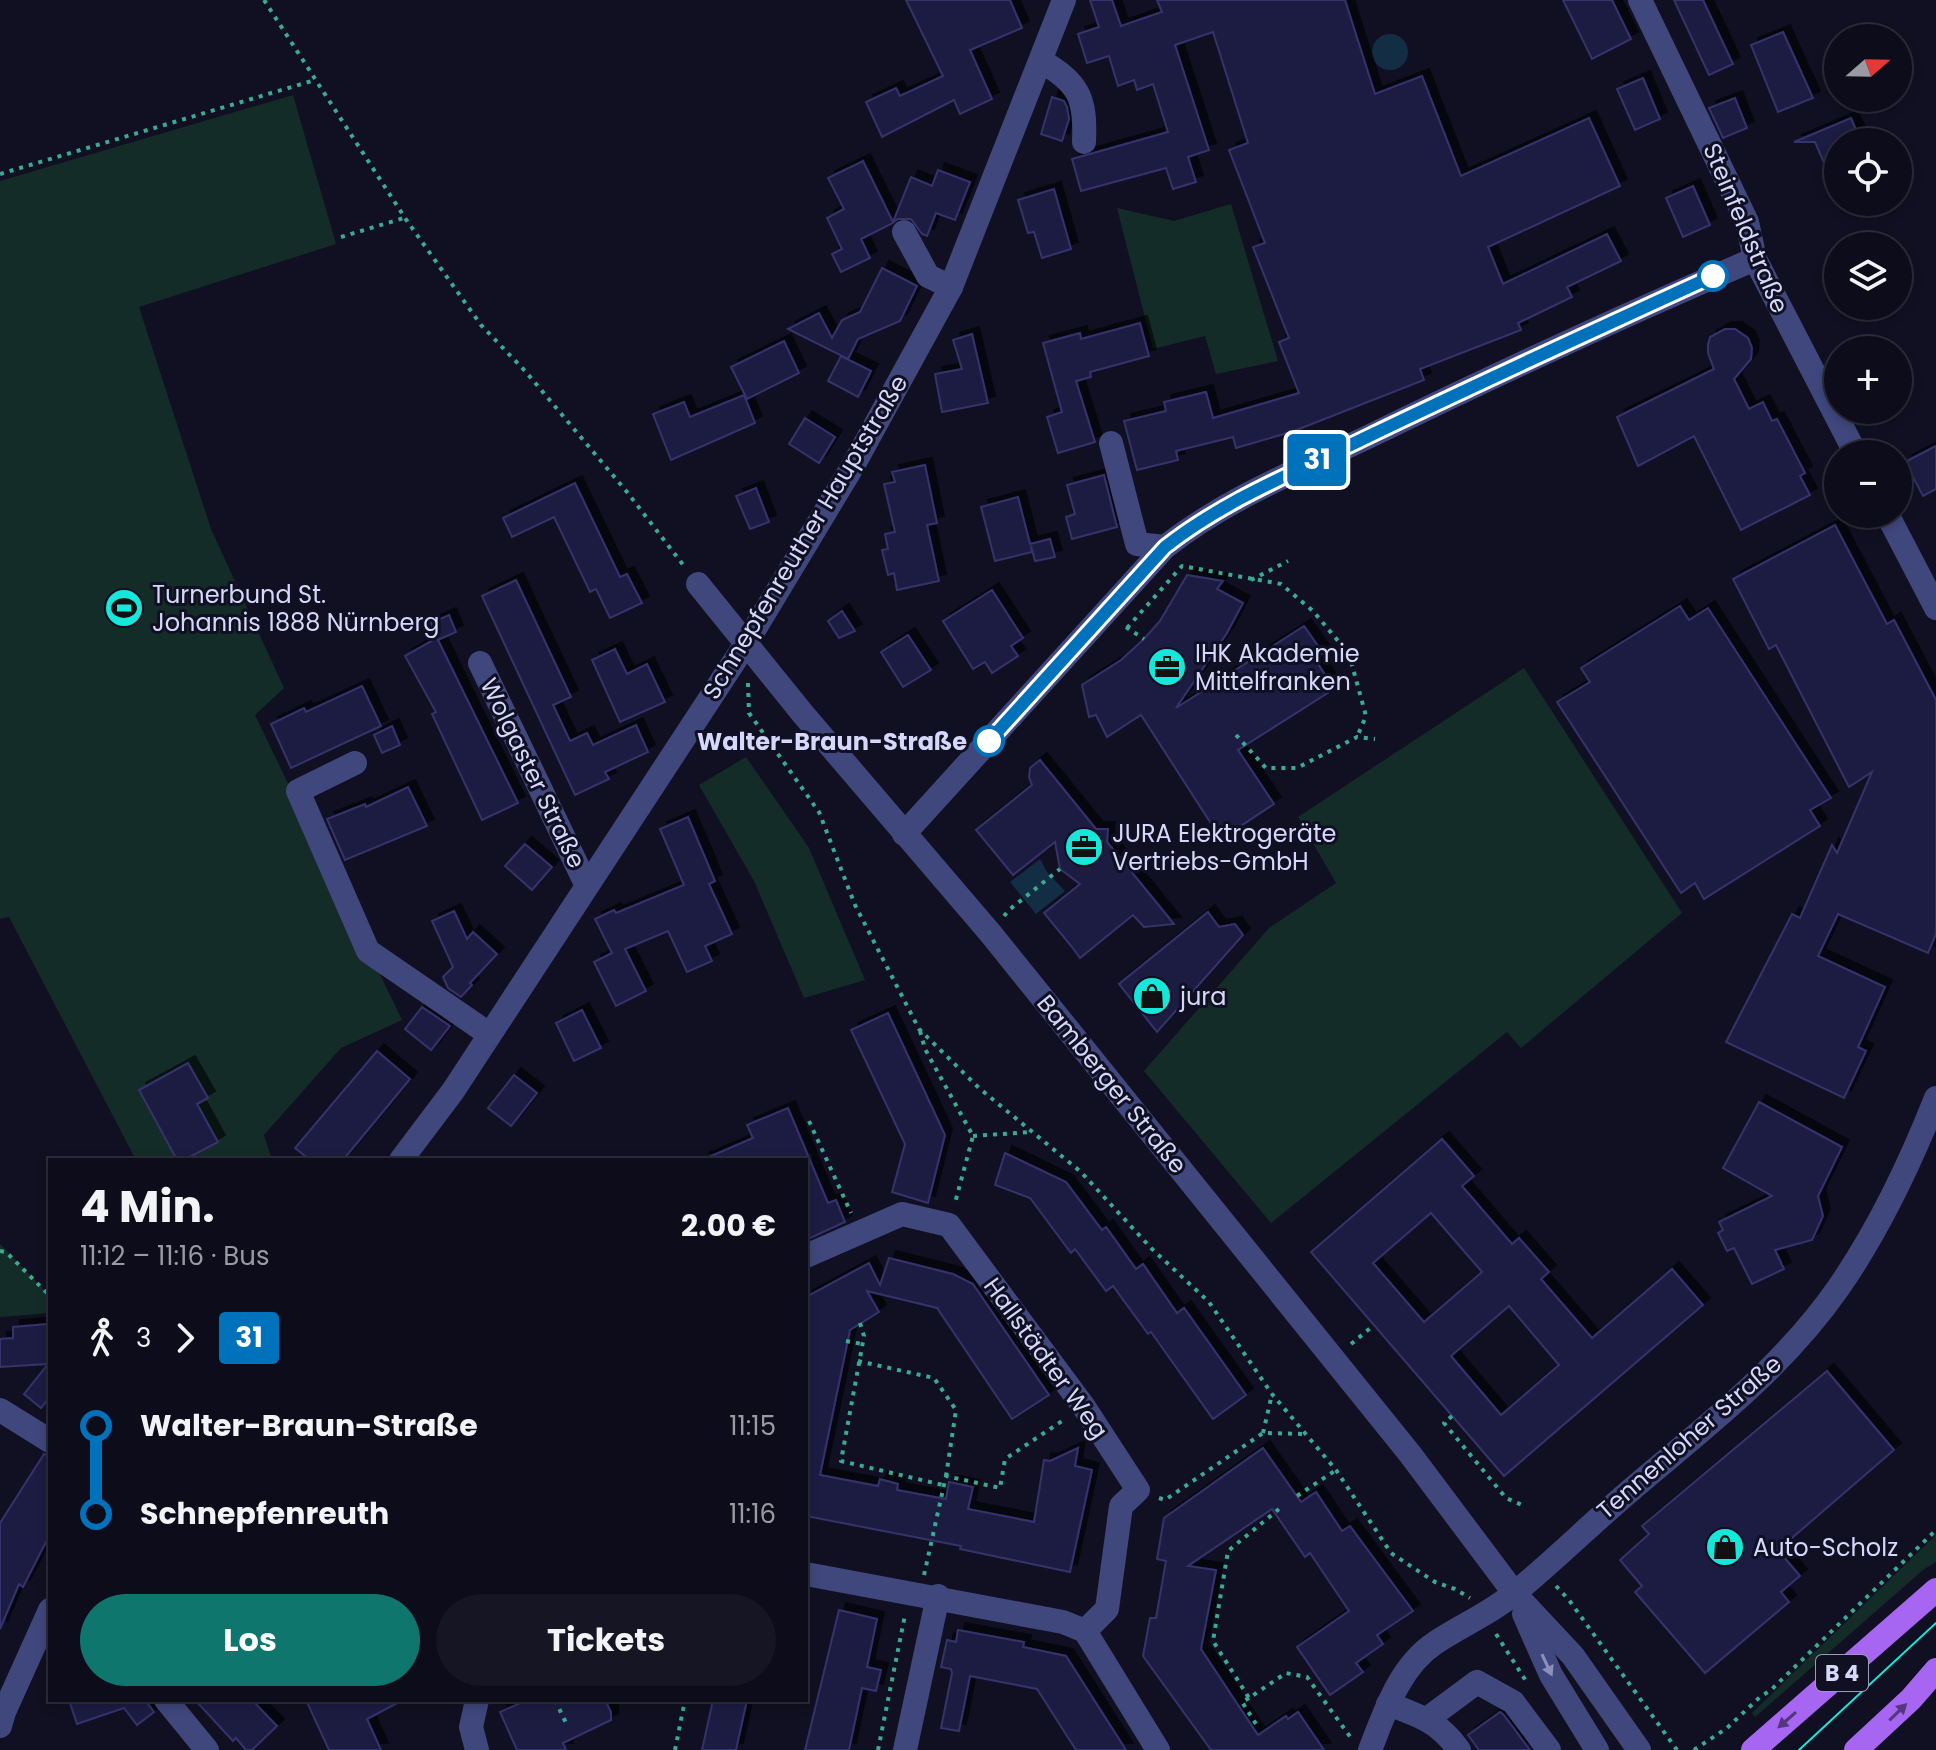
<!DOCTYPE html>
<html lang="de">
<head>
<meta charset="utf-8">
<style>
	:root { --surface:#0c0c1a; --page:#151523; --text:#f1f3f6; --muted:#9a9ba2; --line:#2c2c39; --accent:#0f766e }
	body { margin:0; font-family:Poppins,sans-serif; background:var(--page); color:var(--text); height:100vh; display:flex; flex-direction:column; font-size:30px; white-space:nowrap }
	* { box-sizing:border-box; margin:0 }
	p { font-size:26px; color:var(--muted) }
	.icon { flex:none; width:44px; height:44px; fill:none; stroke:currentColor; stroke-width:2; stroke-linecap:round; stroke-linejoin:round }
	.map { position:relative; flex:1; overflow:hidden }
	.panel { position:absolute; left:48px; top:1158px; width:760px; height:544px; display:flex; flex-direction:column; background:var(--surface); border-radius:0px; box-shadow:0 4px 12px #0003,0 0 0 2px var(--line) }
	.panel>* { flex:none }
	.badge { padding:0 16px; border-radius:6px; font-size:28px; line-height:52px }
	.needle { width:52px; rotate:70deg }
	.buttons { position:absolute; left:1824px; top:24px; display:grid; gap:16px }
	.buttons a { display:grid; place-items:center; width:88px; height:88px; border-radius:50%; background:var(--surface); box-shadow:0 4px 12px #0003,0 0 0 2px var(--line); font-size:40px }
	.map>.badge { position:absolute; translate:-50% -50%; box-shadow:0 0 0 4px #fff }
	.legs { display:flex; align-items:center; gap:12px; height:88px; padding:0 32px; font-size:26px }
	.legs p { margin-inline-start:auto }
	.head { display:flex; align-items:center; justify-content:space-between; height:136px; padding:0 32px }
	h1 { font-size:44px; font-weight:700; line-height:60px }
	.action { display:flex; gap:16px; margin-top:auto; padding:16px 32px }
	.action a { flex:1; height:92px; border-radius:48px; background:var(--accent); color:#fff; font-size:32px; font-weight:700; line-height:92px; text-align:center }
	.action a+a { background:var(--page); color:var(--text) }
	ul { padding:0 32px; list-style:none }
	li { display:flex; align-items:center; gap:28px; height:88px; font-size:30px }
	li i { display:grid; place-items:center; width:12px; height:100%; margin:0 10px; background:currentColor }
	li i::after { content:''; width:20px; height:20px; margin:-10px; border:6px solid; border-radius:50%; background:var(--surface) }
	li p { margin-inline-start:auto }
	li:first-child i { background:linear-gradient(#0000 50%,currentColor 0) }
	li:last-child i { background:linear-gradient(currentColor 50%,#0000 0) }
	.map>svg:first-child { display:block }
	.green { fill:#142c27 }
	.water { fill:#122d44 }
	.building { fill:#1f1e42; stroke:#34326c; stroke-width:2; fill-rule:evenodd; filter:url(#shadow) }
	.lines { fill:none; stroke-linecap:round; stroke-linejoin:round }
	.path { stroke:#39ab92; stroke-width:4; stroke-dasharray:4 6; stroke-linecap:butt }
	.minor { stroke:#3f477d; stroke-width:24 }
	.major { stroke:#a766f1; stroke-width:24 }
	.tram { stroke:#15e8db; stroke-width:2 }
	.oneway { fill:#8a8fbc }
	.oneway2 { fill:#54377f }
	.line-1-casing { stroke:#fff; stroke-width:18 }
	.line-1 { stroke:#0072bc; stroke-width:12 }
	.stop-1-dot { fill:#fff; stroke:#0072bc; stroke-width:4 }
	.labels { text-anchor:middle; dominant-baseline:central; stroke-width:6; stroke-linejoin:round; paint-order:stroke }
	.shield { fill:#101022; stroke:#9a9bba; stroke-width:2 }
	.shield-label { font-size:22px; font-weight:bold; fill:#d5d7fb }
	.street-label { font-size:24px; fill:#d5d7fb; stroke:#101022 }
	.poi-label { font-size:24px; fill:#d5d7fb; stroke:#101022; text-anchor:start }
	.stop-label { font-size:24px; font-weight:bold; fill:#d5d7fb; stroke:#101022; text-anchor:end }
</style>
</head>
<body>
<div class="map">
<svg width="1936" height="1750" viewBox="0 0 1936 1750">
	<defs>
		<filter id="shadow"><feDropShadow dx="7" dy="-7" stdDeviation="0" flood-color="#0009"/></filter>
	</defs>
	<rect width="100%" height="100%" fill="#101022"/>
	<!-- green -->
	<g class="green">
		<polygon points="293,95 336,244 139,307 211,529 284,688 255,715 402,1020 341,1048 264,1135 272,1160 136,1160 9,917 0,919 0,181"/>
		<polygon points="1231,204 1278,361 1216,374 1205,336 1153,349 1117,208 1174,221"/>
		<polygon points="1524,668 1682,913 1521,1048 1507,1032 1271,1223 1144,1071 1269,928 1336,883 1298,817"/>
		<polygon points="746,757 809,848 865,980 804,998 754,881 699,785"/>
		<polygon points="0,1244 50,1296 50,1313 0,1317"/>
		<polygon points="1936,1535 1936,1562 1923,1570 1755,1717 1752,1713"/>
	</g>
	<!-- water -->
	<g class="water">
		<circle cx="1390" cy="52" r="18"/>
		<polygon points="1040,859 1047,872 1065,891 1036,914 1010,882"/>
	</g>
	<!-- building -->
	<g class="building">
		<polygon points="906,0 1010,0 1022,28 970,50 992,99 960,114 954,100 882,137 866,102 896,88 900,96 943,76"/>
		<polygon points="1090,0 1112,0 1121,26 1162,12 1157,0 1345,0 1375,94 1422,76 1461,176 1589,118 1620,186 1488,247 1503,284 1607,234 1621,261 1567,287 1572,297 1518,323 1521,330 1420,369 1424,380 1294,431 1236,448 1233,437 1176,451 1178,460 1137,470 1124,421 1166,411 1164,402 1206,392 1213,418 1299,393 1279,342 1289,338 1253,247 1265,243 1229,150 1248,143 1213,32 1175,45 1209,150 1188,157 1196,182 1173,189 1166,168 1081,191 1072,159 1168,132 1153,84 1137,90 1134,80 1118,86 1109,56 1087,63 1078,34 1099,27"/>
		<polygon points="1563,0 1612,0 1631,39 1592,59"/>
		<polygon points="1674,0 1703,0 1733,64 1709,75"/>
		<polygon points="1783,32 1813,98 1778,112 1751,45"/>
		<polygon points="1643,78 1660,119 1635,130 1617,89"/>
		<polygon points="1052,97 1064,101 1067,107 1069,119 1062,141 1041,134"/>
		<polygon points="1735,98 1747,128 1723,138 1709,108"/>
		<polygon points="1851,118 1861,142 1838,142 1838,195 1815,142 1794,142"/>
		<polygon points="863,161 893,222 911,177 932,186 938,170 970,182 955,220 936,213 927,236 922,234 911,219 898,219 891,224 861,239 870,258 841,272 832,254 842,249 827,218 844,209 828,178"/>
		<polygon points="1693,186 1710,225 1683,237 1666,198"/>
		<polygon points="1054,189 1071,249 1042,258 1034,232 1028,233 1018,200"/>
		<polygon points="882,268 917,286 900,321 858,339 848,359 788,329 819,313 832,338 842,320 860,312"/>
		<polygon points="1140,323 1149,356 1090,372 1091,377 1076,381 1095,442 1058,453 1047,417 1062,412 1043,343 1080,333 1081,339"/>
		<polygon points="1725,329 1735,329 1748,338 1752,348 1751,359 1734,379 1749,409 1763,402 1772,421 1777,419 1805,473 1800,476 1810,495 1741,530 1694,436 1638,466 1617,417 1714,369 1708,353 1708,345 1710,337"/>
		<polygon points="972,334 988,403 942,412 935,374 962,369 953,340"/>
		<polygon points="784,341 799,373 747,399 731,367"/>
		<polygon points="841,356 871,371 858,397 828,381"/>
		<polygon points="744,395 755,423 671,460 653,414 684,402 690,417"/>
		<polygon points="805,418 835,437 819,463 789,444"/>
		<polygon points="1936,446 1936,489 1923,496 1905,462"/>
		<polygon points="925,465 937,523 927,525 939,581 897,590 894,573 888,575 882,550 888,549 885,534 895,532 884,484 895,482 892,472"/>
		<polygon points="1104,475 1117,527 1072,539 1066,517 1075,514 1067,485"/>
		<polygon points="575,483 620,577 627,574 642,603 610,618 596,589 590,592 554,517 512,537 503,518"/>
		<polygon points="756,488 769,522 750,529 736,496"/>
		<polygon points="1018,497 1030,544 1050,539 1055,557 1035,561 1031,546 1032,552 995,561 981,507"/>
		<polygon points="1835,525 1887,624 1894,620 1936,700 1936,934 1928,953 1838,914 1818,956 1885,987 1858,1047 1866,1051 1844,1098 1726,1042 1792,914 1800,918 1832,845 1837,853 1872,772 1849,787 1776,645 1769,649 1733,579"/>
		<polygon points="1187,575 1223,581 1217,589 1243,603 1227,633 1176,708 1304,626 1323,653 1315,659 1334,689 1238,750 1274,804 1221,839 1141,715 1107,737 1096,715 1089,717 1082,685 1121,660 1144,639 1160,621"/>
		<polygon points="516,580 571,697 553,705 570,741 587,733 593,745 636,725 648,752 605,772 609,779 575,795 482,596"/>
		<polygon points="992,590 1023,638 1011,646 1018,656 992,673 985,662 973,669 943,621"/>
		<polygon points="1680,606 1689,620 1708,608 1831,798 1810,810 1820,826 1704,899 1695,883 1681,893 1557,702 1590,682 1581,668"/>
		<polygon points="842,611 855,631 839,638 828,621"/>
		<polygon points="449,615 456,632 438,640 431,623"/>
		<polygon points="908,635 931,670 903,687 881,652"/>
		<polygon points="437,638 518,803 482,820 432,714 436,712 405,656"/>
		<polygon points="615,649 627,674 647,664 665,702 620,722 592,660"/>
		<polygon points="362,686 381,726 291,768 271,724 304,708 306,712"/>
		<polygon points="392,726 400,745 382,753 374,735"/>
		<polygon points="1040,760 1096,829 1108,829 1107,842 1174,924 1144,927 1133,915 1080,958 1072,947 1044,913 1080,884 1060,869 1055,842 1013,875 976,830 1032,785 1029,777 1030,768"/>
		<polygon points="408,787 427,826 345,860 327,819 365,804 366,807"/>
		<polygon points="688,817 715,881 709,884 732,934 705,946 712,961 687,972 668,931 625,949 646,991 616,1006 594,962 612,953 595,919 614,910 616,913 684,885 660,829"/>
		<polygon points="525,844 552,867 532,890 505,866"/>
		<polygon points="454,911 467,939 473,932 497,954 470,983 472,985 461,997 448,988 443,977 453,967 432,921"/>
		<polygon points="1208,912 1219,927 1235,924 1243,935 1157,1032 1119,984"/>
		<polygon points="422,1007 450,1026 431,1050 405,1029"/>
		<polygon points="582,1010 601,1048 574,1061 556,1023"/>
		<polygon points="888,1013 945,1135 928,1203 892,1192 905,1144 851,1030"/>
		<polygon points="377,1051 410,1079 343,1160 310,1160 295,1148"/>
		<polygon points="188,1063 208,1098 197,1104 218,1142 184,1160 177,1160 139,1090"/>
		<polygon points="514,1075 537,1093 511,1126 488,1108"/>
		<polygon points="1759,1102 1842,1147 1818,1196 1823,1216 1812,1240 1775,1250 1784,1269 1752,1284 1734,1248 1727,1251 1718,1233 1723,1230 1719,1222 1772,1196 1723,1168"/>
		<polygon points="788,1108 828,1203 836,1200 845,1222 806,1240 806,1160 702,1160 753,1138 747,1125"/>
		<path d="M1442 1139 1474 1176 1462 1186 1512 1244 1519 1238 1549 1272 1541 1279 1592 1338 1672 1269 1703 1305 1504 1476 1311 1252ZM1431 1213 1482 1272 1424 1322 1373 1263ZM1509 1306 1559 1365 1501 1415 1451 1356Z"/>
		<polygon points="1005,1153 1066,1182 1102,1230 1106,1227 1136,1269 1143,1264 1177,1313 1184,1308 1246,1395 1213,1419 1151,1332 1148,1334 1113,1286 1106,1291 1075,1249 1071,1253 1030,1198 995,1185"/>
		<polygon points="889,1258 953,1274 973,1284 1049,1395 1012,1419 937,1308 867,1291 879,1312 850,1330 820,1475 878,1486 880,1479 898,1484 897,1490 946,1499 949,1482 973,1487 968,1509 1034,1522 1044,1460 1050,1461 1078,1448 1075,1466 1092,1470 1070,1572 960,1549 961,1546 806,1516 806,1297 869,1263 880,1285"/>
		<polygon points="47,1324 50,1397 41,1408 24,1394 48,1364 0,1367 0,1339 13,1338 13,1327"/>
		<polygon points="1827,1371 1894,1450 1778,1550 1800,1576 1781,1592 1789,1602 1705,1673 1635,1592 1642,1586 1620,1560 1649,1534 1642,1526"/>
		<polygon points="1263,1448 1301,1502 1316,1492 1342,1531 1350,1526 1413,1611 1377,1635 1383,1644 1356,1663 1363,1672 1330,1695 1297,1647 1349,1611 1310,1553 1305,1557 1272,1509 1188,1566 1216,1570 1201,1649 1258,1735 1286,1716 1288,1719 1298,1712 1324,1750 1211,1750 1143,1656 1150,1618 1156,1618 1166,1561 1157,1559 1164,1518"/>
		<polygon points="44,1454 50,1456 50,1534 23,1587 19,1584 0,1629 0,1523"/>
		<polygon points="839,1610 877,1619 867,1667 881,1670 876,1691 862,1688 849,1750 805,1750"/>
		<polygon points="958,1630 1024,1642 1023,1647 1066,1656 1126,1750 1076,1750 1037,1689 970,1676 959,1731 941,1728 952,1673 951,1669 941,1667 947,1640 956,1642"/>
		<polygon points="69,1700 145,1700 154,1712 137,1725 124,1708 77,1724"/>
		<polygon points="195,1700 252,1700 277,1726 252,1750 246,1750 236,1738 233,1741"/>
		<polygon points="306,1700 403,1700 367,1719 381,1750 329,1750"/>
		<polygon points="527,1700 605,1700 611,1712 611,1720 563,1743 566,1750 517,1750 500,1712"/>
		<polygon points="713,1700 747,1700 736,1750 702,1750"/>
		<polygon points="1500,1712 1503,1714 1530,1750 1479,1750 1468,1735"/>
	</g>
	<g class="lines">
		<!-- path -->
		<g class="path">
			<polyline points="264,0 405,218 481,325 526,372 627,492 684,566"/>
			<polyline points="0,174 315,80"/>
			<polyline points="341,237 404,218"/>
			<polyline points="1251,580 1288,561"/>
			<polyline points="1126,627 1144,639"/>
			<polyline points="1127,628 1182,566 1281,584 1313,611 1349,654 1366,716 1357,737"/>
			<polyline points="748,683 749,713 819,812 855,905 919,1029 979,1088 1081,1172 1151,1248 1209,1302 1272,1394 1336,1470 1391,1553 1435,1582 1455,1589 1470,1598"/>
			<polyline points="1236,735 1266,768 1297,768 1357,737 1375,739"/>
			<polyline points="1004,916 1009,910 1060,869"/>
			<polyline points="920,1031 925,1049 973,1136 955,1203"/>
			<polyline points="809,1121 851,1213"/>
			<polyline points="973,1136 1031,1132"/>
			<polyline points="0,1251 6,1252 50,1296"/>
			<polyline points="860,1323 864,1336 841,1461 943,1485"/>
			<polyline points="846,1341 862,1344"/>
			<polyline points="1351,1344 1374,1325"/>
			<polyline points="858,1361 934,1378 956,1410 946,1476"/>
			<polyline points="1452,1416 1444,1423 1506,1498 1522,1505"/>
			<polyline points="1263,1433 1272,1394"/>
			<polyline points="1297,1496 1336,1470"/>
			<polyline points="1159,1498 1165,1500 1263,1433 1307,1434"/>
			<polyline points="1279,1509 1228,1551 1213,1641 1249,1698 1286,1673 1307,1677 1351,1738"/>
			<polyline points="924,1575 946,1476 1000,1488 1005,1459 1065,1419"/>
			<polyline points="1556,1586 1569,1600 1677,1750"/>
			<polyline points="1496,1634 1526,1681"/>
			<polyline points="1249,1698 1242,1702 1258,1727"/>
			<polyline points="555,1700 568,1727"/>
			<polyline points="675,1750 685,1700"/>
			<polyline points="878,1750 905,1615"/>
			<polyline points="1694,1750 1727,1728 1760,1697 1771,1690 1936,1530"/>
		</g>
		<!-- minor -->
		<g class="minor">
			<polyline points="1640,0 1747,222 1755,259 1856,454"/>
			<path d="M1041 61C1079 83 1086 98 1084 142"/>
			<polyline points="904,232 928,276 951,287"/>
			<polyline points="1111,443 1137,544 1165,547"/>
			<polyline points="1887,514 1936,608"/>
			<polyline points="698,584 803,714 991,934 1410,1454 1515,1594 1573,1656 1639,1750"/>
			<polyline points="480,663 586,884"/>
			<polyline points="355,763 298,791 368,951 489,1034"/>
			<path d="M904 834 1165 547C1226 499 1298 470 1368 437 1495 375 1624 315 1755 259"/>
			<polyline points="401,1160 453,1091 745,645 854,464 951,287 1064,0"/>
			<polyline points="806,1256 902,1214 949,1225 1084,1407 1138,1490 1121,1506 1107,1609 1085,1631"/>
			<polyline points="0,1410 50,1441"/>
			<polyline points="806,1574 1063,1622 1085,1631 1158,1750"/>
			<polyline points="1524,1614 1551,1675 1597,1750"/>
			<polyline points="166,1700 207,1750"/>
			<path d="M1388 1704C1420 1716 1438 1721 1459 1750"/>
			<polyline points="1427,1719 1477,1682 1513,1702 1549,1750"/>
			<polyline points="0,1726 4,1712 50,1610"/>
			<polyline points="477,1750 471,1727 477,1700"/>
			<polyline points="905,1750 938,1596"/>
			<path d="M1370 1750C1385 1712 1399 1667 1435 1643 1462 1625 1493 1612 1517 1591 1556 1559 1592 1523 1631 1490 1706 1426 1782 1369 1839 1287 1879 1229 1910 1164 1936 1098"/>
		</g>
		<!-- major -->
		<g class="major">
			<polyline points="1753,1750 1936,1590"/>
			<polyline points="1856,1750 1911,1699 1936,1670"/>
		</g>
		<!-- tram -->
		<polyline class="tram" points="1799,1750 1936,1623"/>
	</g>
	<!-- one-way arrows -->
	<defs><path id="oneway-solid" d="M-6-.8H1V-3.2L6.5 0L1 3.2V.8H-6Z" transform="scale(2)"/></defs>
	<use class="oneway" href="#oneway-solid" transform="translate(1547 1665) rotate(65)"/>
	<g class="oneway2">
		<use href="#oneway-solid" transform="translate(1898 1712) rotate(-44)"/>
		<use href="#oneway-solid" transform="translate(1787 1720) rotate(139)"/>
	</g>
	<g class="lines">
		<defs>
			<path id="line-1" d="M989 741 1165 547C1226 499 1298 471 1367 437 1481 382 1597 329 1713 276"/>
		</defs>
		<!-- line-1 casing -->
		<use href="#line-1" class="line-1-casing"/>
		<!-- line-1 -->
		<use href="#line-1" class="line-1"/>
	</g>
	<!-- icons -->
	<defs>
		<symbol id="stadium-disc" viewBox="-11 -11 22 22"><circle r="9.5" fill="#15e8db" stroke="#101022"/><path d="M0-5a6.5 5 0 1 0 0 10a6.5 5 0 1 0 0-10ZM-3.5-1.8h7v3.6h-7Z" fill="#111"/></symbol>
		<symbol id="office-disc" viewBox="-11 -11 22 22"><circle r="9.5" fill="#15e8db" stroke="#101022"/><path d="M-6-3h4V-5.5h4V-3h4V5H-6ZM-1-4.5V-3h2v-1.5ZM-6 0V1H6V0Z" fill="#111"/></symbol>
		<symbol id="shop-disc" viewBox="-11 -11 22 22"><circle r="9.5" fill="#15e8db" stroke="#101022"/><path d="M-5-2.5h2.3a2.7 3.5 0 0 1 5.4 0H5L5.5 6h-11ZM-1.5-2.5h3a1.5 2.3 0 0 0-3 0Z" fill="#111"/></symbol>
	</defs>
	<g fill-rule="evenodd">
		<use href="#stadium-disc" x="102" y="586" width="44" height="44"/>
		<use href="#office-disc" x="1145" y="645" width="44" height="44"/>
		<use href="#office-disc" x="1062" y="825" width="44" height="44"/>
		<use href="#shop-disc" x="1130" y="974" width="44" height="44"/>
		<use href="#shop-disc" x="1703" y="1525" width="44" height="44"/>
	</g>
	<!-- markers -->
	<g class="stop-1-dot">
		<circle cx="1713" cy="276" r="14"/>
		<circle cx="989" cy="741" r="14"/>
	</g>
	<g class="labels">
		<!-- shield labels -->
		<rect class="shield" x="1816" y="1655" width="52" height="36" rx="6"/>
		<g class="shield-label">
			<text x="1842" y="1673">B 4</text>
		</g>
		<!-- street labels -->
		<g class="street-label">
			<text transform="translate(1746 228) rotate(67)">Steinfeldstraße</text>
			<text transform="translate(805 537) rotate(-59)">Schnepfenreuther Hauptstraße</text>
			<text transform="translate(533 773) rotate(64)">Wolgaster Straße</text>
			<text transform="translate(1112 1084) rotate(51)">Bamberger Straße</text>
			<text transform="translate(1046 1358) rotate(54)">Hallstädter Weg</text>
			<text transform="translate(1689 1437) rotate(-41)">Tennenloher Straße</text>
		</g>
		<!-- poi labels -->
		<g class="poi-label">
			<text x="152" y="594">Turnerbund St.<tspan x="152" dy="28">Johannis 1888 Nürnberg</tspan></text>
			<text x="1195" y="653">IHK Akademie<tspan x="1195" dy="28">Mittelfranken</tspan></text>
			<text x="1112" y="833">JURA Elektrogeräte<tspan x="1112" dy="28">Vertriebs-GmbH</tspan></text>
			<text x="1180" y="996">jura</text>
			<text x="1753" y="1547">Auto-Scholz</text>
		</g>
		<!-- stop labels -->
		<g class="stop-label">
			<text x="967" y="741">Walter-Braun-Straße</text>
		</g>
	</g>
</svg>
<div class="buttons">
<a><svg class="needle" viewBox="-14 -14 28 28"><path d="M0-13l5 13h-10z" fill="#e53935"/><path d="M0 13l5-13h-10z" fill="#9a9ba2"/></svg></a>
<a><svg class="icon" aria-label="locate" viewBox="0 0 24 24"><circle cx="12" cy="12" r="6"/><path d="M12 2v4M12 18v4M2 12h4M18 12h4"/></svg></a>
<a><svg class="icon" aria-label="layers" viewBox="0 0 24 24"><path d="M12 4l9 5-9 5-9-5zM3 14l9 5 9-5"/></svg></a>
<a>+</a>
<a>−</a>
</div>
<b class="badge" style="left:1317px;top:460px;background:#0072bc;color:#fff">31</b>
<section class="panel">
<div class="head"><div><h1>4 Min.</h1><p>11:12 – 11:16 · Bus</p></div><b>2.00 €</b></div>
<div class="legs"><svg class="icon" aria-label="walk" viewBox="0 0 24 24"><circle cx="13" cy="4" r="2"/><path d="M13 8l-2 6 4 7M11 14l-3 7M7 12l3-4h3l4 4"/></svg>3<svg class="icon" aria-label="forward" viewBox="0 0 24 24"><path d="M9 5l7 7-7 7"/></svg><b class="badge" style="background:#0072bc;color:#fff">31</b></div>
<ul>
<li><i style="color:#0072bc"></i><b>Walter-Braun-Straße</b><p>11:15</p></li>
<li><i style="color:#0072bc"></i><b>Schnepfenreuth</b><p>11:16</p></li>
</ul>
<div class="action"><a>Los</a><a>Tickets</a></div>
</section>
</div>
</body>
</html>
